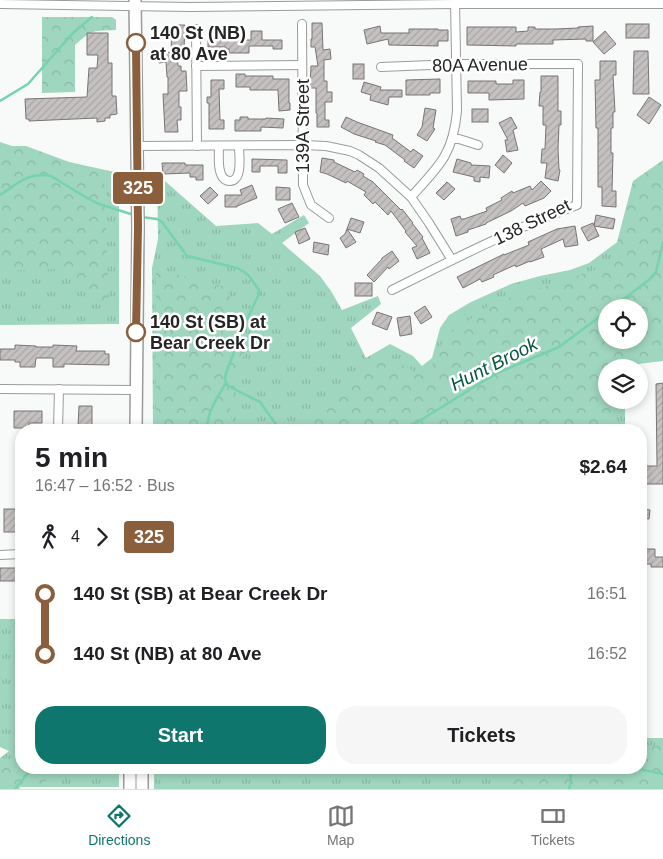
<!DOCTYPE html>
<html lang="en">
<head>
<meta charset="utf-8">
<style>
	:root { --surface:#fff; --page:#f6f6f6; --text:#202124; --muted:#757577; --line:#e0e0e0; --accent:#0f766e }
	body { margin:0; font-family:Helvetica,sans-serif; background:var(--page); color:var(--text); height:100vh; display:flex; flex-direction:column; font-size:19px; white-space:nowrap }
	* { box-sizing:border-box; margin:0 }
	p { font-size:16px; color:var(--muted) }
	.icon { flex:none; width:28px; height:28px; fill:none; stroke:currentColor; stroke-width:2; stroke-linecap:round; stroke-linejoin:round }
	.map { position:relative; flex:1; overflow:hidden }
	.details { position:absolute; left:15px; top:424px; width:632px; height:350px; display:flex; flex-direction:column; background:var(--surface); border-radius:20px; box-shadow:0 2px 8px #0003 }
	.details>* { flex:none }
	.badge { padding:0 10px; border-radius:4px; font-size:18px; line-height:32px }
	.buttons { position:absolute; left:598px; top:299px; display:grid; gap:10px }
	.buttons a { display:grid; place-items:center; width:50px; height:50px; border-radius:50%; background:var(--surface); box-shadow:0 2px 8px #0003; font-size:25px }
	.map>.badge { position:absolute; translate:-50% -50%; box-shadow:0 0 0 2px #fff }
	.legs { display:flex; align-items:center; gap:8px; height:55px; padding:0 20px; font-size:16px }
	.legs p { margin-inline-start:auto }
	.summary { display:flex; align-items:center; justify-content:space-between; height:85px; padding:0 20px }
	h1 { font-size:28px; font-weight:700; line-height:38px }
	.button { display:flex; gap:10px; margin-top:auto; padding:10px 20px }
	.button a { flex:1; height:58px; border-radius:20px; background:var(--accent); color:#fff; font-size:20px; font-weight:700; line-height:58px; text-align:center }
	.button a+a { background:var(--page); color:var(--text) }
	ul { padding:0 20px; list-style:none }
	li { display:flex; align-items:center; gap:18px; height:60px; font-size:19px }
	li i { display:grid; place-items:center; width:8px; height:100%; margin:0 6px; background:currentColor }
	li i::after { content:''; width:12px; height:12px; margin:-6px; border:4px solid; border-radius:50%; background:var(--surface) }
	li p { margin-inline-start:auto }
	li:first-child i { background:linear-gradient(#0000 50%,currentColor 0) }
	li:last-child i { background:linear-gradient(currentColor 50%,#0000 0) }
	.dock { display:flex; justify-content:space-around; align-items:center; height:70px; border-top:1px solid var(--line); background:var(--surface); font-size:14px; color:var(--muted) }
	.dock a { display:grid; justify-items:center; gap:2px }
	.dock .active { color:var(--accent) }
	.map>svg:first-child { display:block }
	.grass { fill:url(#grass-tufts) }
	.forest { fill:url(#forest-crowns); fill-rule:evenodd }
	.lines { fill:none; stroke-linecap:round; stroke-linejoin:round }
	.stream { stroke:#75d3af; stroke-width:2.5 }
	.building { fill:url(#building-hatch); stroke:#797575 }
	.minor-casing { stroke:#999c9b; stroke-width:10 }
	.secondary-casing { stroke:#999c9b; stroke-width:14 }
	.minor { stroke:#fff; stroke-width:8 }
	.secondary { stroke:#fff; stroke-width:11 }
	.line-1-casing { stroke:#fff; stroke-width:11 }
	.line-1 { stroke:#8b5e3c; stroke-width:8 }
	.stop-1-dot { fill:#fff; stroke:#8b5e3c; stroke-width:2.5 }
	.labels { text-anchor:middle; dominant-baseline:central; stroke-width:5; stroke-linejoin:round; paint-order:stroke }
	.stop-label { font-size:18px; font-weight:bold; fill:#242524; stroke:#fff; text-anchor:start }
	.street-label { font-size:18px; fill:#242524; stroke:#fff }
	.water-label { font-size:19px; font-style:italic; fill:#095841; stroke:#fff }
</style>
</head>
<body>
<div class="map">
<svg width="663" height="789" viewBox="0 0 663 789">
	<defs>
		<pattern id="grass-tufts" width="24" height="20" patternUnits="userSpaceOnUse" patternTransform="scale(1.25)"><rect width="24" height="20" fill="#9fd6bf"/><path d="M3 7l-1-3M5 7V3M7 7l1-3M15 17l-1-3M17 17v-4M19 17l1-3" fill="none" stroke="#89b8a4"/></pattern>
		<pattern id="forest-crowns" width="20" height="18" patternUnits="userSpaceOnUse" patternTransform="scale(1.25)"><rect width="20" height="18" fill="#9fd6bf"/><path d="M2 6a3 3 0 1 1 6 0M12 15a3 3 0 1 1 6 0" fill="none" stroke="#89b8a4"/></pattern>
		<pattern id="building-hatch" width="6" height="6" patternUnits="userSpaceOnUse" patternTransform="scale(1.25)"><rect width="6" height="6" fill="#c5c1c1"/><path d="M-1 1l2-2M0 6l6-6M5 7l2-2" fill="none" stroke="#a9a6a6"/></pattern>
	</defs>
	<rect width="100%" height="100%" fill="#f7faf9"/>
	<!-- grass -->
	<g class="grass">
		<polygon points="0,142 42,156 119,173 119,324 0,325"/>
		<polygon points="157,174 216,226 258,223 272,234 304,215 309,223 282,243 320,276 331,291 342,310 378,296 381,304 351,328 366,358 390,344 413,356 422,366 432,358 440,328 449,315 471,302 511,284 540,276 570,270 589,263 624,237 606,308 606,340 625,340 625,367 606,368 606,400 625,400 625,430 153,430 152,268 158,239"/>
		<polygon points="0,619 21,619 21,768 119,768 119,787 20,787 19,789 0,789 0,758 9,751 0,747"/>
		<polygon points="641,738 663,738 663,789 154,789 154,768 641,768"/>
	</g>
	<!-- forest -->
	<g class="forest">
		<path d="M42 17H112L116 20V30C93 31 93 29 75 45V92L42 93Z"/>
		<polygon points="0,146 26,146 104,175 109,310 58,269 3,271 0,275"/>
		<path d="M663 160V361L606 368V400H613L614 430H322L309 418 362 371 388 357 426 378 445 337 493 303 611 265 633 181ZM606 308H639V340H606Z"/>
		<polygon points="156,269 225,287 248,337 230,410 234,430 156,430"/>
		<polygon points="641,745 663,746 663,789 528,789 475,768 641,768"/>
		<polygon points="0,758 1,758 21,766 21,768 26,768 52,777 37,787 20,787 19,789 0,789"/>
	</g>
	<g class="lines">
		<!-- stream -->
		<g class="stream">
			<polyline points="0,101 28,84 73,33 92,17"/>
			<path d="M0 195C17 184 29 171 51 176L87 198 99 204 134 215"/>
			<polyline points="141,217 157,219 162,222 187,256 237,268 244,272 249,276 259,290 259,294 244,326 226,373 225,378 226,383 228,386 260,402 280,430"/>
			<polyline points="612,308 650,279 656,272 663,242"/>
			<path d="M207 430C207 412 217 398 226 383"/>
			<polyline points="364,430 366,430"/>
			<polyline points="390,430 399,429 416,423 495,374 559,347 606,312"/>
			<polyline points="635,768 663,774"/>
			<polyline points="15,789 32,768"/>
			<polyline points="569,789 571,782 570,768"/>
		</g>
	</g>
	<!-- building -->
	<g class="building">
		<polygon points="312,23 322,23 323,50 330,49 331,59 324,60 324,81 327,81 327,92 332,92 332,102 325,102 325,120 329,120 329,127 317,127 317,113 316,113 316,88 310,88 311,66 318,66 315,47 311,47 311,39 312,39"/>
		<rect x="626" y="24" width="23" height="14"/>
		<polygon points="172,25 185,25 184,50 177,50 178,66 181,66 181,71 186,71 187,91 179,91 179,107 181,107 181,120 177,120 178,132 165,132 163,94 168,94 168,77 167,77 166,62 159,63 158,53 171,52"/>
		<polygon points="380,26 381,33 409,33 409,29 438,29 438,30 448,30 448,41 438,41 438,46 389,45 388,39 367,44 364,30"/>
		<polygon points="593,26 593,41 586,41 586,39 553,40 553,44 516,44 516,46 467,45 467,27 516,27 516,32 528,31 528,27 535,27 535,29 556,29 578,28 578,27"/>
		<polygon points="251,31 262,31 262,40 282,40 282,49 273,49 273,46 249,46 249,53 229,53 229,49 226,49 226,47 208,47 208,32 218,32 218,40 251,40"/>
		<polygon points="605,31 616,44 604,54 593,42"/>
		<polygon points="87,33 108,33 108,63 112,63 112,96 116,96 117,114 110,115 110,118 105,118 105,121 97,122 97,118 29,121 29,119 26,119 25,99 87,97 89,68 97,68 98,55 87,55"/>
		<polygon points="634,51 648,51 649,94 633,94"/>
		<polygon points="600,61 616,61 616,75 613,75 615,112 613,112 613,128 611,128 611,153 613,153 612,191 616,191 616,207 602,206 602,187 598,187 598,128 596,128 595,80 600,80"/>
		<rect x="353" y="64" width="11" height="15"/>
		<polygon points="236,74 245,74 245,76 273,76 273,79 289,79 289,103 290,103 290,110 279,111 278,90 250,90 250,87 236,87"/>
		<polygon points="541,76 558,76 558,111 561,111 561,125 559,125 558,149 559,169 560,170 558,181 545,178 547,163 541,163 542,149 545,149 546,125 543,125 543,106 539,106 540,92 541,92"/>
		<polygon points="440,79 440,93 430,93 430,95 406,95 406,80"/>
		<polygon points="211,80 224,80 224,89 219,89 220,120 224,120 224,129 209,129 209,103 207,103 207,97 211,97"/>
		<polygon points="513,80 524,80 524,99 489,100 489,93 468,93 468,81 496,81 496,84 513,84"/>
		<polygon points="364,82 381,87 380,90 402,90 402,97 389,97 388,105 370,100 371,95 361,92"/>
		<polygon points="649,97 661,105 649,124 637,115"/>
		<polygon points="425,108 436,110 433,128 435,129 427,141 417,135 422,127"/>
		<rect x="472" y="109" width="16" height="13"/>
		<polygon points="240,117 248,117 248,119 266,119 266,118 284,119 283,128 261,127 261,131 235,131 235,120 240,120"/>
		<polygon points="346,117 357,122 393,135 392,138 411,152 413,149 423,156 414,168 404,161 405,160 385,145 375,142 376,141 354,134 341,127"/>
		<polygon points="511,117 517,128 513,130 518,150 507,152 505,140 508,140 499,123"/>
		<polygon points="503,155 512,163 504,173 495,165"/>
		<polygon points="322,158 334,160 334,162 355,172 357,170 364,174 363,176 373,182 401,210 402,209 413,223 412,223 423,237 422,238 430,253 417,259 412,248 417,246 405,232 406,231 391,211 388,215 375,202 373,204 364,195 366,192 347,181 346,183 327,174 320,172"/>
		<polygon points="252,159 287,160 287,173 278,173 278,166 260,166 260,172 252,172"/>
		<polygon points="457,159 471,163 471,165 490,166 489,178 480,177 480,182 474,181 474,177 453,172"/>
		<polygon points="162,163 185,163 185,165 203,165 203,180 196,180 196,177 190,177 190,173 163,174"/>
		<polygon points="541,181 551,191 544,198 525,206 523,203 511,211 486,223 486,224 468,230 468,232 456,236 451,219 460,216 461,219 464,219 487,211 486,208 502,200 501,198 512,191 513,193 530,186 532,190"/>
		<polygon points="447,182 455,189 444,200 436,193"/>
		<polygon points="252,185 257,198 237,206 237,207 225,207 225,195 242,195 240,190"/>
		<polygon points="210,187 218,195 208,204 200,196"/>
		<polygon points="276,187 290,188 290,200 276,200"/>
		<polygon points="292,203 299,217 285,223 278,209"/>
		<polygon points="596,215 615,219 613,229 594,226"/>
		<polygon points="351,218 364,222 360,233 347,229"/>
		<polygon points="593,223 599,236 588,241 581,228"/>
		<polygon points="575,226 578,245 565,247 563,239 541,249 544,257 530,262 530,261 516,267 515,265 493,275 494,277 482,282 480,279 463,288 457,277 504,254 504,255 529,245 528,242 557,229"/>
		<polygon points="305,228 310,239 299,244 295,232"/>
		<polygon points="347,229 356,242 346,248 340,238 345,234"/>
		<polygon points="314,242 329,245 328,255 313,252"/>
		<polygon points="392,251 399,261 389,269 388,267 374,282 367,275 382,259 382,258"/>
		<rect x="355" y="283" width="17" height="13"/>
		<polygon points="425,306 432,317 421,324 414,313"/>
		<polygon points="377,312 392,317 387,330 372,324"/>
		<polygon points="410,316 412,334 400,336 397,318"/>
		<polygon points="15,345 36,346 36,347 53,347 53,345 77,346 76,351 105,351 105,354 109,354 109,365 64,364 64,367 53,367 53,358 36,358 35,367 20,367 20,362 15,362 15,360 0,360 0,349 15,349"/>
		<polygon points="663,383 663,484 641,484 641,466 657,466 656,384"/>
		<polygon points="79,406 92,406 92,426 78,426"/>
		<polygon points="14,411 42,411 42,423 29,423 29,428 14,428"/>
		<rect x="4" y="509" width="17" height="23"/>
		<polygon points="641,509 650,510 649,519 641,518"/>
		<polygon points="646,549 655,549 655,557 663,557 663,567 651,567 651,564 646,564"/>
		<polygon points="0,568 17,568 17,571 21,571 21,581 0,581"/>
	</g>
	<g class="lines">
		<defs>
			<g id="minor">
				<polyline points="0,4 190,7 455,4 663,4"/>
				<polyline points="302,24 303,185 311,205 329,218"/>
				<polyline points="196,29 197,146"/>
				<polyline points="196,66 302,65"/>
				<path d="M381 67 456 64H578L577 205C513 229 452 260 392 290"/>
				<polyline points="452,139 459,139 478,145"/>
				<polyline points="137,146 303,145 326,146 350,151 359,155 379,168 411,197 429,223 452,260"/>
				<path d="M219 146C219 155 216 181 230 181 234 181 237 178 238 174 241 166 239 154 239 146"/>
				<path d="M411 197C439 166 453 155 457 111L455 1"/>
				<polyline points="0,389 135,390"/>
				<polyline points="58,430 59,389"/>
				<polyline points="0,555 21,554"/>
			</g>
			<g id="secondary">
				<polyline points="135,0 138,227 136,430"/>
				<polyline points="130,768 130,789"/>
				<polyline points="142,768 142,789"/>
			</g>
		</defs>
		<!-- minor casing -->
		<use href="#minor" class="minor-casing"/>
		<!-- secondary casing -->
		<use href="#secondary" class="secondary-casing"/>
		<!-- minor -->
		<use href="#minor" class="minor"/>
		<!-- secondary -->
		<use href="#secondary" class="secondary"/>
	</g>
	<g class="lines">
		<defs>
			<polyline id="line-1" points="136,43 138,227 136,332"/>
		</defs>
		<!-- line-1 casing -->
		<use href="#line-1" class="line-1-casing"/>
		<!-- line-1 -->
		<use href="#line-1" class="line-1"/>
	</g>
	<!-- markers -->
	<g class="stop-1-dot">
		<circle cx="136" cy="43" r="9"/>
		<circle cx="136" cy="332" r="9"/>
	</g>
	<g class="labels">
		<!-- stop labels -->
		<g class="stop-label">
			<text x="150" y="33">140 St (NB)<tspan x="150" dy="21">at 80 Ave</tspan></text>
			<text x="150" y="322">140 St (SB) at<tspan x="150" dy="21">Bear Creek Dr</tspan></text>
		</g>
		<!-- street labels -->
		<g class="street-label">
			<text transform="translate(480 65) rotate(-1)">80A Avenue</text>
			<text transform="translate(303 126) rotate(-90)">139A Street</text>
			<text transform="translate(532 222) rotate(-26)">138 Street</text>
		</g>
		<!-- water labels -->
		<g class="water-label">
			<text transform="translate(494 364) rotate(-27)">Hunt Brook</text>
		</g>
	</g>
</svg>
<div class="buttons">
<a><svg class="icon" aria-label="locate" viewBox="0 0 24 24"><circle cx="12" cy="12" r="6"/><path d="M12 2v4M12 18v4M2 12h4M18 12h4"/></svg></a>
<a><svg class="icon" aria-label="layers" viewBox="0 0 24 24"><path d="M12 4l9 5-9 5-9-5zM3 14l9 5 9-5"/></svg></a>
</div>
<b class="badge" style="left:138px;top:188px;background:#8b5e3c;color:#fff">325</b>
<section class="details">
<div class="summary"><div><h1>5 min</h1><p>16:47 – 16:52 · Bus</p></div><b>$2.64</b></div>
<div class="legs"><svg class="icon" aria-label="walk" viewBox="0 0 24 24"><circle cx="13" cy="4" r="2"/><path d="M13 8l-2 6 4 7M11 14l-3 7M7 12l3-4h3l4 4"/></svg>4<svg class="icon" aria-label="forward" viewBox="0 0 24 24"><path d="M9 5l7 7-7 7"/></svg><b class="badge" style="background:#8b5e3c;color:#fff">325</b></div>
<ul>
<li><i style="color:#8b5e3c"></i><b>140 St (SB) at Bear Creek Dr</b><p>16:51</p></li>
<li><i style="color:#8b5e3c"></i><b>140 St (NB) at 80 Ave</b><p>16:52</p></li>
</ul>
<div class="button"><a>Start</a><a>Tickets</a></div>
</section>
</div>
<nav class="dock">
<a class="active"><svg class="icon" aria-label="directions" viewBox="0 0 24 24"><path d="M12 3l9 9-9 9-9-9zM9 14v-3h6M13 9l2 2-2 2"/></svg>Directions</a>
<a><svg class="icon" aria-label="map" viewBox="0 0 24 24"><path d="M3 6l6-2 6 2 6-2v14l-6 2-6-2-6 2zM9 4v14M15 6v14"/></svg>Map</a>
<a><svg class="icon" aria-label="tickets" viewBox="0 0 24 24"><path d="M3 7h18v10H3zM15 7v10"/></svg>Tickets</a>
</nav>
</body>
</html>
